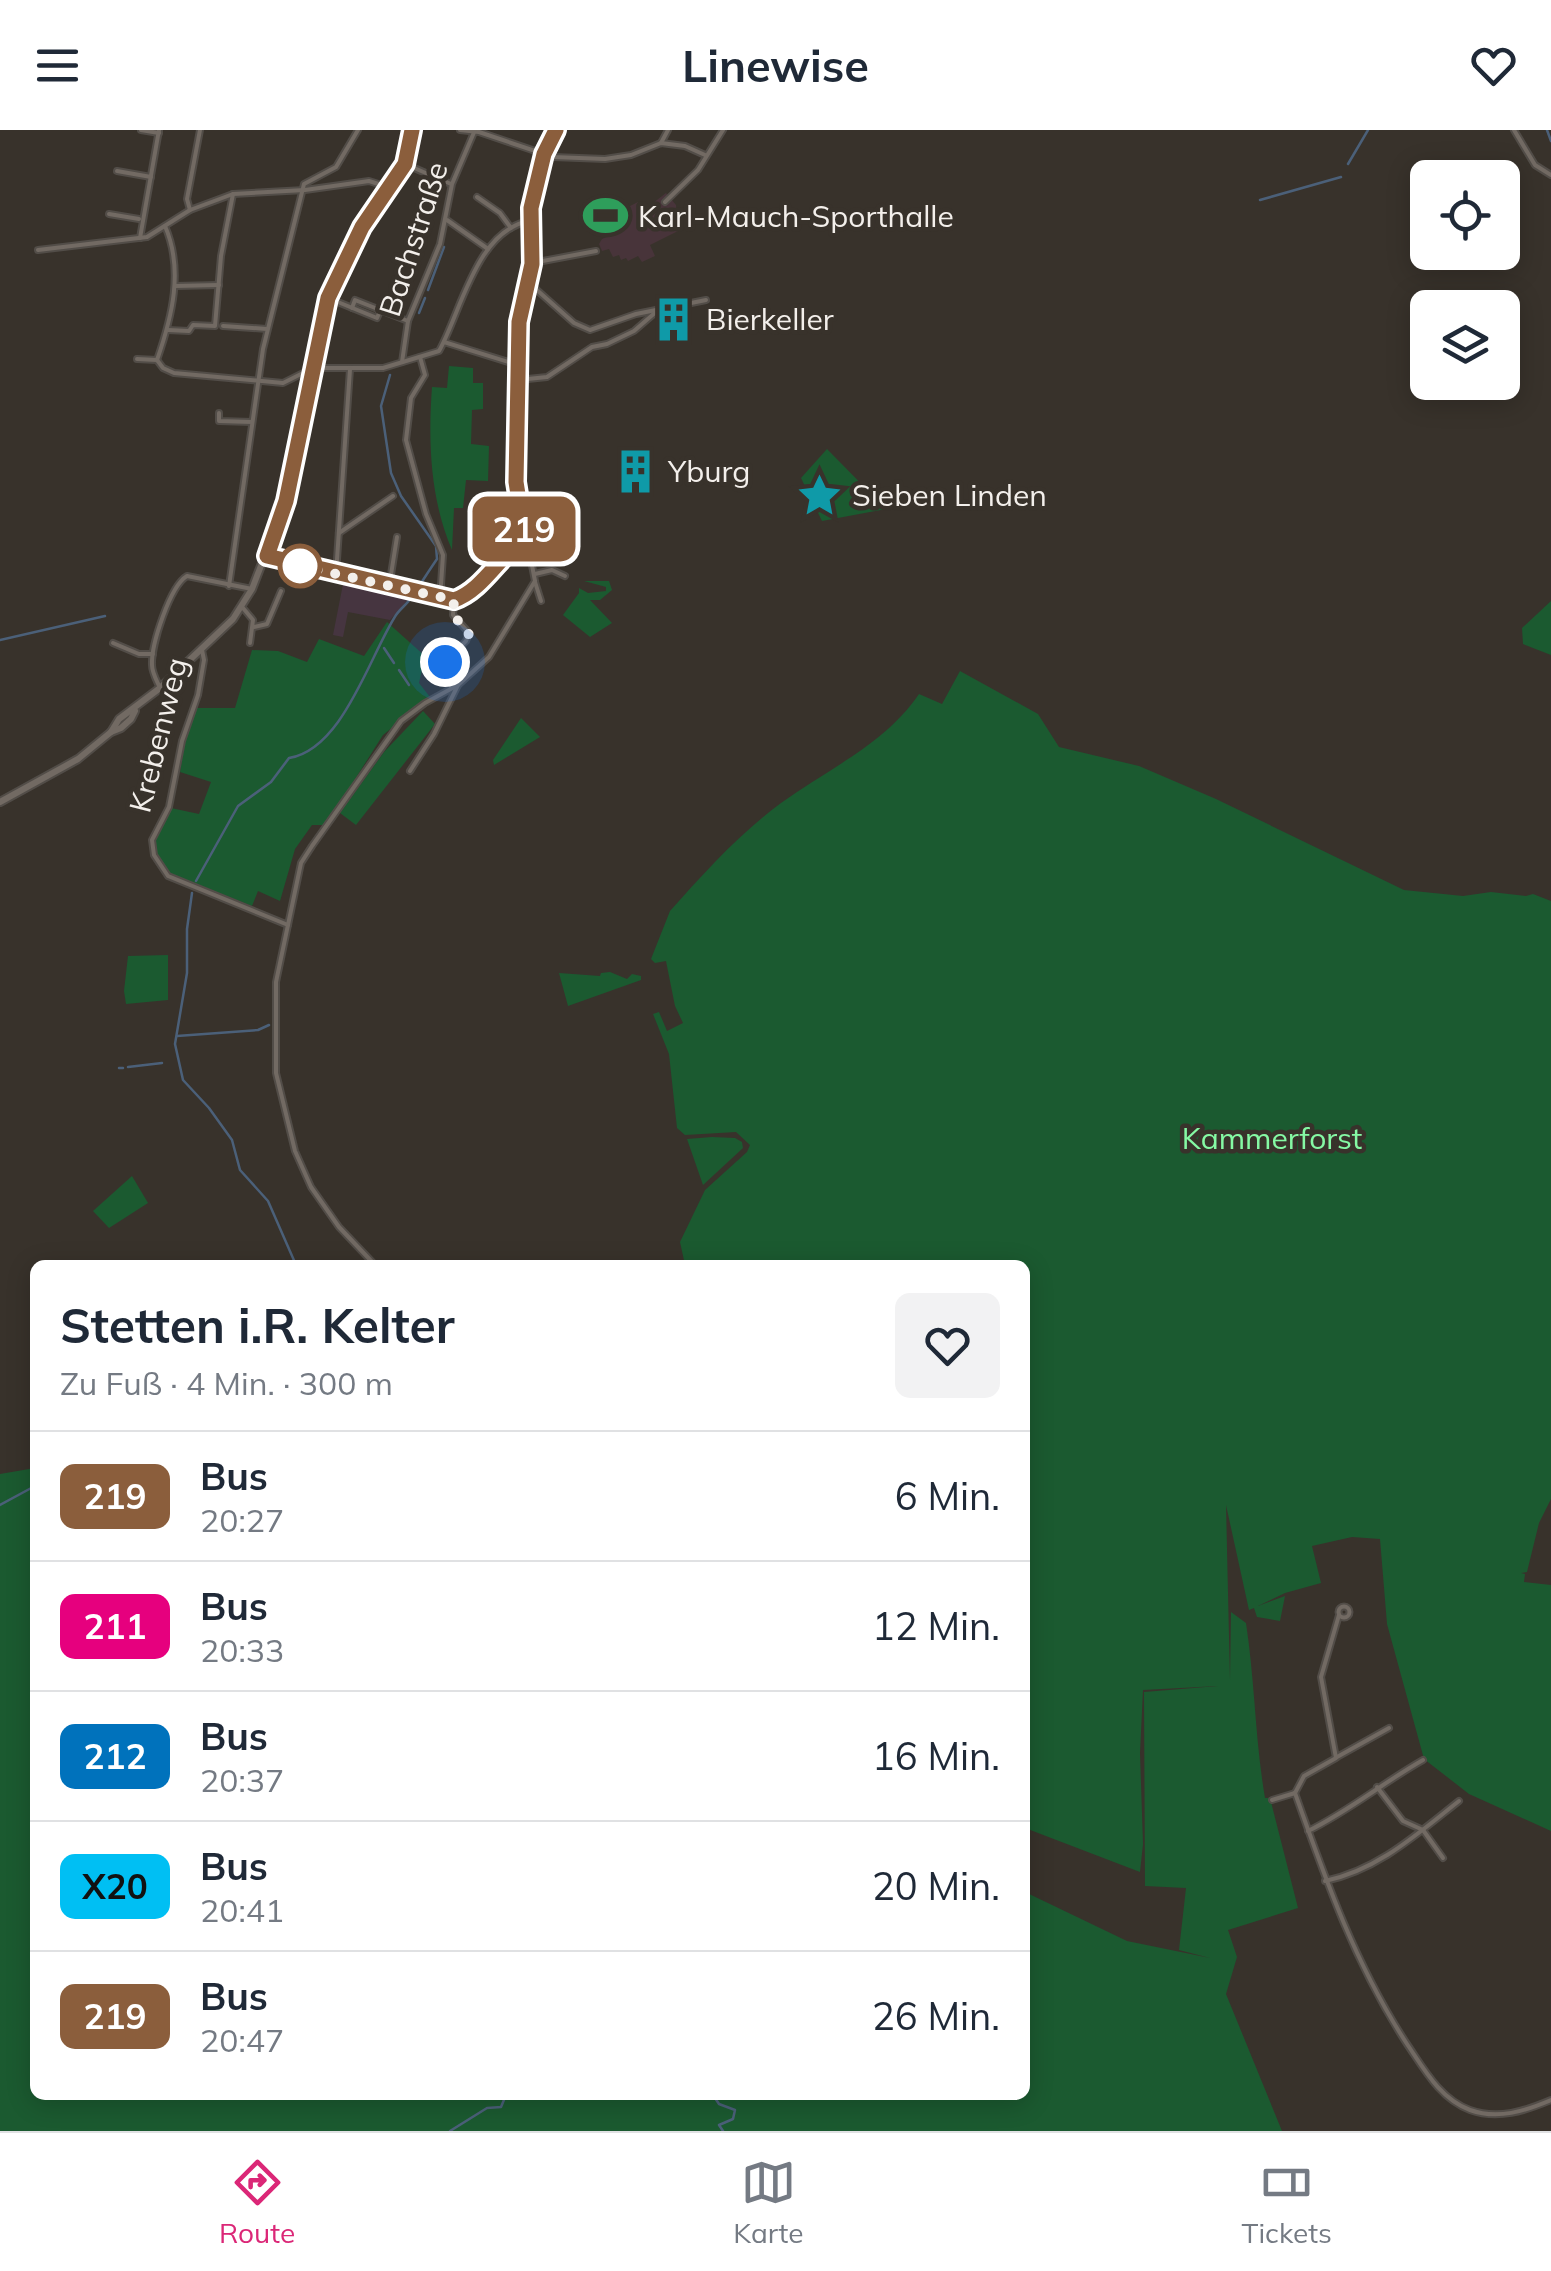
<!DOCTYPE html>
<html lang="de">
<head>
<meta charset="utf-8">
<style>
	:root { --surface:#fff; --page:#f2f2f3; --text:#1f2937; --muted:#747a83; --line:#e0e1e3; --accent:#db2777 }
	body { margin:0; font-family:Mulish,sans-serif; background:var(--page); color:var(--text); height:100vh; display:flex; flex-direction:column; font-size:38px; white-space:nowrap }
	* { box-sizing:border-box; margin:0 }
	p { font-size:32px; color:var(--muted) }
	.icon { flex:none; width:55px; height:55px; fill:none; stroke:currentColor; stroke-width:2; stroke-linecap:round; stroke-linejoin:round }
	.map { position:relative; flex:1; overflow:hidden }
	.panel { position:absolute; left:30px; top:1130px; width:1000px; height:840px; display:flex; flex-direction:column; background:var(--surface); border-radius:15px; box-shadow:0 5px 25px #0003 }
	.panel>* { flex:none }
	.badge { padding:0 20px; border-radius:15px; font-size:35px; line-height:65px }
	.buttons { position:absolute; left:1410px; top:30px; display:grid; gap:20px }
	.buttons a { display:grid; place-items:center; width:110px; height:110px; border-radius:15px; background:var(--surface); box-shadow:0 5px 25px #0003; font-size:50px }
	.you { position:absolute; width:50px; height:50px; margin:-25px; border:8px solid #fff; border-radius:50%; background:#1a73e8; box-shadow:0 0 0 15px #1a73e833 }
	.map>.badge { position:absolute; translate:-50% -50%; box-shadow:0 0 0 5px #fff }
	.round { display:grid; place-items:center; flex:none; width:105px; height:105px; border-radius:15px; background:var(--page) }
	.summary { display:flex; align-items:center; justify-content:space-between; height:170px; padding:0 30px }
	h1 { font-size:48px; font-weight:700; line-height:75px }
	ul { padding:0; list-style:none }
	li { display:flex; align-items:center; gap:30px; height:130px; padding:0 30px; border-top:2px solid var(--line) }
	li div { flex:1 }
	li b { display:block; font-size:38px }
	li em { font-style:normal }
	li .badge { min-width:110px; font-weight:700; text-align:center }
	header { display:flex; justify-content:space-between; align-items:center; height:130px; padding:0 30px; background:var(--surface); font-size:45px; font-weight:700 }
	.dock { display:flex; justify-content:space-around; align-items:center; height:140px; border-top:2px solid var(--line); background:var(--surface); font-size:28px; color:var(--muted) }
	.dock a { display:grid; justify-items:center; gap:5px }
	.dock .current { color:var(--accent) }
	.map>svg:first-child { display:block }
	.commercial { fill:#463540 }
	.education { fill:#48343a }
	.green { fill:#1b5a30 }
	.lines { fill:none; stroke-linecap:round; stroke-linejoin:round }
	.stream { stroke:#4b6079; stroke-width:2.5 }
	.street-casing { stroke:#524d48; stroke-width:8 }
	.secondary-casing { stroke:#524d48; stroke-width:10 }
	.street { stroke:#726a63; stroke-width:4 }
	.secondary { stroke:#726a63; stroke-width:6 }
	.line-casing { stroke:#fff; stroke-width:22 }
	.line { stroke:#8b5e3c; stroke-width:15 }
	.walk { stroke:#f3efeb; stroke-width:10; stroke-dasharray:0 18 }
	.stop-dot { fill:#fff; stroke:#8b5e3c; stroke-width:5 }
	.labels { text-anchor:middle; dominant-baseline:central; stroke-width:9; stroke-linejoin:round; paint-order:stroke }
	.poi-label { font-size:30px; fill:#f3efeb; stroke:#38322b; text-anchor:start }
	.street-label { font-size:30px; fill:#f3efeb; stroke:#38322b }
	.park-label { font-size:30px; fill:#85f9a4; stroke:#38322b }
</style>
</head>
<body>
<header><svg class="icon" aria-label="menu" viewBox="0 0 24 24"><path d="M4 6h16M4 12h16M4 18h16"/></svg>Linewise<svg class="icon" aria-label="heart" viewBox="0 0 24 24"><path d="M12 20l-8-8c-3-5 5-10 8-4 3-6 11-1 8 4z"/></svg></header>
<div class="map">
<svg width="1551" height="2001" viewBox="0 0 1551 2001">
	<rect width="100%" height="100%" fill="#38322b"/>
	<!-- commercial -->
	<polygon class="commercial" points="344,449 398,463 410,467 390,490 348,482 343,507 333,505"/>
	<!-- education -->
	<polygon class="education" points="666,63 676,75 678,101 650,115 655,126 642,132 638,126 628,131 626,128 621,130 619,125 613,127 609,119 602,121 599,114 602,109 622,100 624,94 616,74 627,74 628,77 638,72 644,80"/>
	<!-- green -->
	<g class="green">
		<path d="M449 236 473 238V253H483V279L472 280 471 314 489 316 488 351 466 350 463 378H454L452 420C430 369 428 312 432 257L447 258Z"/>
		<polygon points="827,319 886,379 822,391 801,348"/>
		<polygon points="584,451 609,451 612,460 600,470 590,470 612,493 590,507 563,485 579,463 579,458 588,463 606,461 606,457"/>
		<polygon points="1551,471 1551,525 1523,514 1522,498"/>
		<polygon points="387,492 425,526 419,553 430,567 383,605 326,695 312,695 295,719 280,771 258,761 252,776 169,743 156,724 155,711 171,678 199,684 211,652 180,642 186,606 196,578 235,578 252,520 278,521 307,532 319,509 364,526"/>
		<path d="M960 541 1038 584 1059 617 1139 636 1216 669 1404 760 1463 766 1491 762 1526 766 1533 764 1551 771V1369L1539 1393 1527 1442 1521 1443 1525 1444 1524 1452 1551 1455V1701L1469 1664 1424 1629 1387 1494 1380 1409 1352 1407 1312 1416 1321 1453 1285 1463 1258 1476 1285 1466 1280 1491 1257 1487 1254 1478 1249 1480 1226 1375 1230 1550 1231 1482 1246 1493C1255 1552 1255 1609 1265 1668H1270L1298 1778 1228 1800 1237 1827 1226 1864 1282 2001H0V1344L35 1338V1965H1025V1762L1127 1811 1210 1828 1179 1820 1186 1758 1145 1756 1144 1562 1218 1556 1143 1560 1140 1623 1143 1714 1140 1742 1025 1698V1135H685L680 1112 705 1060 747 1022 750 1015 736 1002 685 1005 677 998 669 924 653 884 659 882 667 901 683 893 675 876 666 831 655 833 651 829 670 781C704 743 739 704 781 673 828 639 885 614 919 564L942 574Z"/>
		<polygon points="423,581 435,594 356,695 340,683 384,622"/>
		<polygon points="521,588 540,607 494,635 493,630"/>
		<polygon points="168,825 168,870 126,874 124,861 128,826"/>
		<polygon points="610,842 627,849 632,844 641,846 641,850 568,876 559,843 600,846 601,843"/>
		<polygon points="712,1007 735,1008 742,1012 743,1018 703,1055 687,1009"/>
		<polygon points="132,1046 148,1073 109,1098 93,1081"/>
	</g>
	<g class="lines">
		<!-- stream -->
		<g class="stream">
			<polyline points="1547,0 1551,11"/>
			<polyline points="1348,34 1368,0"/>
			<polyline points="1260,70 1341,47"/>
			<polyline points="428,160 444,117"/>
			<polyline points="419,183 425,168"/>
			<polyline points="0,510 105,486"/>
			<polyline points="384,518 394,533"/>
			<polyline points="399,540 409,555"/>
			<path d="M196 751 238 676 271 652 289 628C343 619 369 527 396 485 400 479 407 474 411 468 420 455 428 442 437 429L436 416 401 366 391 343 381 276 390 245"/>
			<polyline points="192,763 187,799 187,843 175,914 183,950 209,978 232,1010 240,1040 268,1071 296,1135"/>
			<polyline points="177,906 258,900 269,895"/>
			<polyline points="128,937 162,933"/>
			<polyline points="119,938 123,938"/>
			<polyline points="0,1375 35,1356"/>
			<polyline points="510,1965 514,1965"/>
			<polyline points="713,1965 719,1974 735,1980 733,1989 719,1995 723,2001"/>
			<polyline points="450,2001 487,1978 501,1977 506,1965"/>
		</g>
		<defs>
			<g id="street">
				<polyline points="141,0 159,3"/>
				<polyline points="460,0 479,2 553,27 605,29 631,25 661,13 685,16 705,25"/>
				<polyline points="1514,0 1535,35 1551,45"/>
				<polyline points="661,13 668,0"/>
				<polyline points="405,34 451,54"/>
				<polyline points="117,41 151,47"/>
				<polyline points="477,67 500,83 511,98"/>
				<polyline points="665,72 698,40 723,0"/>
				<polyline points="190,80 187,69 200,0"/>
				<polyline points="109,84 139,89"/>
				<polyline points="447,90 488,119"/>
				<polyline points="140,108 159,0"/>
				<polyline points="38,120 147,107 190,80 233,64 305,60 369,51 388,57"/>
				<polyline points="532,133 596,121"/>
				<polyline points="529,153 574,193 590,200 636,184 706,170"/>
				<polyline points="175,156 219,155"/>
				<polyline points="328,168 377,188 380,181"/>
				<polyline points="352,178 355,170 408,191"/>
				<polyline points="223,196 267,199"/>
				<polyline points="168,200 189,201 193,195 215,196 221,126 233,64"/>
				<polyline points="444,212 518,235"/>
				<polyline points="420,227 425,245 411,268 406,310 426,384 443,425 440,469"/>
				<path d="M137 229 157 230 163 238 174 243 283 253 313 238H383L439 221C461 182 476 101 529 91"/>
				<path d="M157 230C172 187 184 140 165 96"/>
				<polyline points="402,232 408,191 440,114 452,54 475,0"/>
				<polyline points="518,250 547,247 592,217 607,214 634,201 657,181"/>
				<polyline points="219,283 219,291 252,292"/>
				<polyline points="339,403 393,366"/>
				<path d="M267 426 454 471C482 461 500 425 525 408"/>
				<polyline points="336,444 350,239"/>
				<polyline points="535,444 552,440 565,446"/>
				<polyline points="535,452 541,471"/>
				<polyline points="229,456 263,219 304,54 336,37 358,0"/>
				<polyline points="389,457 397,407"/>
				<polyline points="243,478 253,490 250,513"/>
				<polyline points="254,497 267,494 281,461"/>
				<polyline points="113,513 139,524 153,524"/>
				<polyline points="202,520 204,530 198,565 182,611 169,677 152,710 154,725 168,746 288,795"/>
				<path d="M160 558C157 551 152 543 152 535 151 515 170 456 187 446L252 459"/>
				<polyline points="452,558 445,544 445,532 466,511 469,503 453,485 454,471"/>
				<polyline points="410,641 434,604 458,555"/>
				<polyline points="375,1135 339,1097 311,1057 295,1021 276,943 276,852 301,733 312,716 401,591 425,573 458,555 489,527 535,451 516,352 519,192 532,133 531,78 543,24 556,0"/>
				<circle cx="1344" cy="1482" r="5.5"/>
				<polyline points="1337,1627 1389,1598"/>
				<polyline points="1377,1657 1403,1691 1423,1700 1443,1728"/>
				<path d="M1295 1663C1326 1751 1356 1836 1407 1914 1424 1939 1440 1969 1470 1980 1498 1990 1525 1981 1551 1970"/>
				<polyline points="1295,1663 1304,1646 1336,1628 1321,1547 1339,1485"/>
				<polyline points="1272,1670 1295,1663"/>
				<path d="M1308 1701C1349 1681 1384 1652 1423 1630"/>
				<path d="M1325 1751C1378 1740 1417 1704 1459 1671"/>
			</g>
			<g id="secondary">
				<polyline points="111,602 119,589 160,558 233,489 252,459 286,371 328,168 362,97 405,34 412,0"/>
				<polyline points="0,672 78,629 111,602 121,598 131,589 135,581"/>
			</g>
		</defs>
		<!-- street casing -->
		<use href="#street" class="street-casing"/>
		<!-- secondary casing -->
		<use href="#secondary" class="secondary-casing"/>
		<!-- street -->
		<use href="#street" class="street"/>
		<!-- secondary -->
		<use href="#secondary" class="secondary"/>
	</g>
	<g class="lines">
		<defs>
			<path id="line" d="M412 0 405 34 362 97 328 168 286 371 267 426 454 470C482 461 500 425 525 408L516 352 519 192 532 134 531 78 544 24 556 0"/>
		</defs>
		<!-- line casing -->
		<use href="#line" class="line-casing"/>
		<!-- line -->
		<use href="#line" class="line"/>
		<!-- walk -->
		<polyline class="walk" points="300,436 454,470 453,485 469,503 466,511 445,532"/>
	</g>
	<!-- icons -->
	<defs>
		<symbol id="stadium-bare" viewBox="-9 -9 18 18"><path d="M0-5a6.5 5 0 1 0 0 10a6.5 5 0 1 0 0-10ZM-3.5-1.8h7v3.6h-7Z" fill="#2e9e5b" stroke="#38322b" stroke-width="2.5" paint-order="stroke"/></symbol>
		<symbol id="building-bare" viewBox="-9 -9 18 18"><path d="M-4-6H4V6H1V3H-1V6H-4ZM-2.5-4.3h1.7v1.8h-1.7ZM.8-4.3h1.7v1.8H.8ZM-2.5-1h1.7V.8h-1.7ZM.8-1h1.7V.8H.8Z" fill="#0f9aa8" stroke="#38322b" stroke-width="2.5" paint-order="stroke"/></symbol>
		<symbol id="sight-bare" viewBox="-9 -9 18 18"><path d="M0-6L1.8-2.2L6-1.7L2.9 1.2L3.7 5.4L0 3.3L-3.7 5.4L-2.9 1.2L-6-1.7L-1.8-2.2Z" fill="#0f9aa8" stroke="#38322b" stroke-width="2.5" paint-order="stroke"/></symbol>
	</defs>
	<g fill-rule="evenodd">
		<use href="#stadium-bare" x="574" y="54" width="63" height="63"/>
		<use href="#building-bare" x="642" y="158" width="63" height="63"/>
		<use href="#building-bare" x="604" y="310" width="63" height="63"/>
		<use href="#sight-bare" x="788" y="334" width="63" height="63"/>
	</g>
	<!-- markers -->
	<circle class="stop-dot" cx="300" cy="436" r="20"/>
	<g class="labels">
		<!-- poi labels -->
		<g class="poi-label">
			<text x="638" y="86">Karl-Mauch-Sporthalle</text>
			<text x="706" y="189">Bierkeller</text>
			<text x="668" y="341">Yburg</text>
			<text x="852" y="365">Sieben Linden</text>
		</g>
		<!-- street labels -->
		<g class="street-label">
			<text transform="translate(413 109) rotate(-72)">Bachstraße</text>
			<text transform="translate(158 605) rotate(-76)">Krebenweg</text>
		</g>
		<!-- park labels -->
		<g class="park-label">
			<text x="1272" y="1008">Kammerforst</text>
		</g>
	</g>
</svg>
<div class="buttons">
<a><svg class="icon" aria-label="locate" viewBox="0 0 24 24"><circle cx="12" cy="12" r="6"/><path d="M12 2v4M12 18v4M2 12h4M18 12h4"/></svg></a>
<a><svg class="icon" aria-label="layers" viewBox="0 0 24 24"><path d="M12 4l9 5-9 5-9-5zM3 14l9 5 9-5"/></svg></a>
</div>
<div class="you" style="left:445px;top:532px"></div>
<b class="badge" style="left:524px;top:399px;background:#8b5e3c;color:#fff">219</b>
<section class="panel">
<div class="summary"><div><h1>Stetten i.R. Kelter</h1><p>Zu Fuß · 4 Min. · 300 m</p></div><a class="round"><svg class="icon" aria-label="heart" viewBox="0 0 24 24"><path d="M12 20l-8-8c-3-5 5-10 8-4 3-6 11-1 8 4z"/></svg></a></div>
<ul>
<li><span class="badge" style="background:#8b5e3c;color:#fff">219</span><div><b>Bus</b><p>20:27</p></div><em>6 Min.</em></li>
<li><span class="badge" style="background:#e6007e;color:#fff">211</span><div><b>Bus</b><p>20:33</p></div><em>12 Min.</em></li>
<li><span class="badge" style="background:#0072bc;color:#fff">212</span><div><b>Bus</b><p>20:37</p></div><em>16 Min.</em></li>
<li><span class="badge" style="background:#00bff3;color:#111">X20</span><div><b>Bus</b><p>20:41</p></div><em>20 Min.</em></li>
<li><span class="badge" style="background:#8b5e3c;color:#fff">219</span><div><b>Bus</b><p>20:47</p></div><em>26 Min.</em></li>
</ul>
</section>
</div>
<nav class="dock">
<a class="current"><svg class="icon" aria-label="directions" viewBox="0 0 24 24"><path d="M12 3l9 9-9 9-9-9zM9 14v-3h6M13 9l2 2-2 2"/></svg>Route</a>
<a><svg class="icon" aria-label="map" viewBox="0 0 24 24"><path d="M3 6l6-2 6 2 6-2v14l-6 2-6-2-6 2zM9 4v14M15 6v14"/></svg>Karte</a>
<a><svg class="icon" aria-label="tickets" viewBox="0 0 24 24"><path d="M3 7h18v10H3zM15 7v10"/></svg>Tickets</a>
</nav>
</body>
</html>
